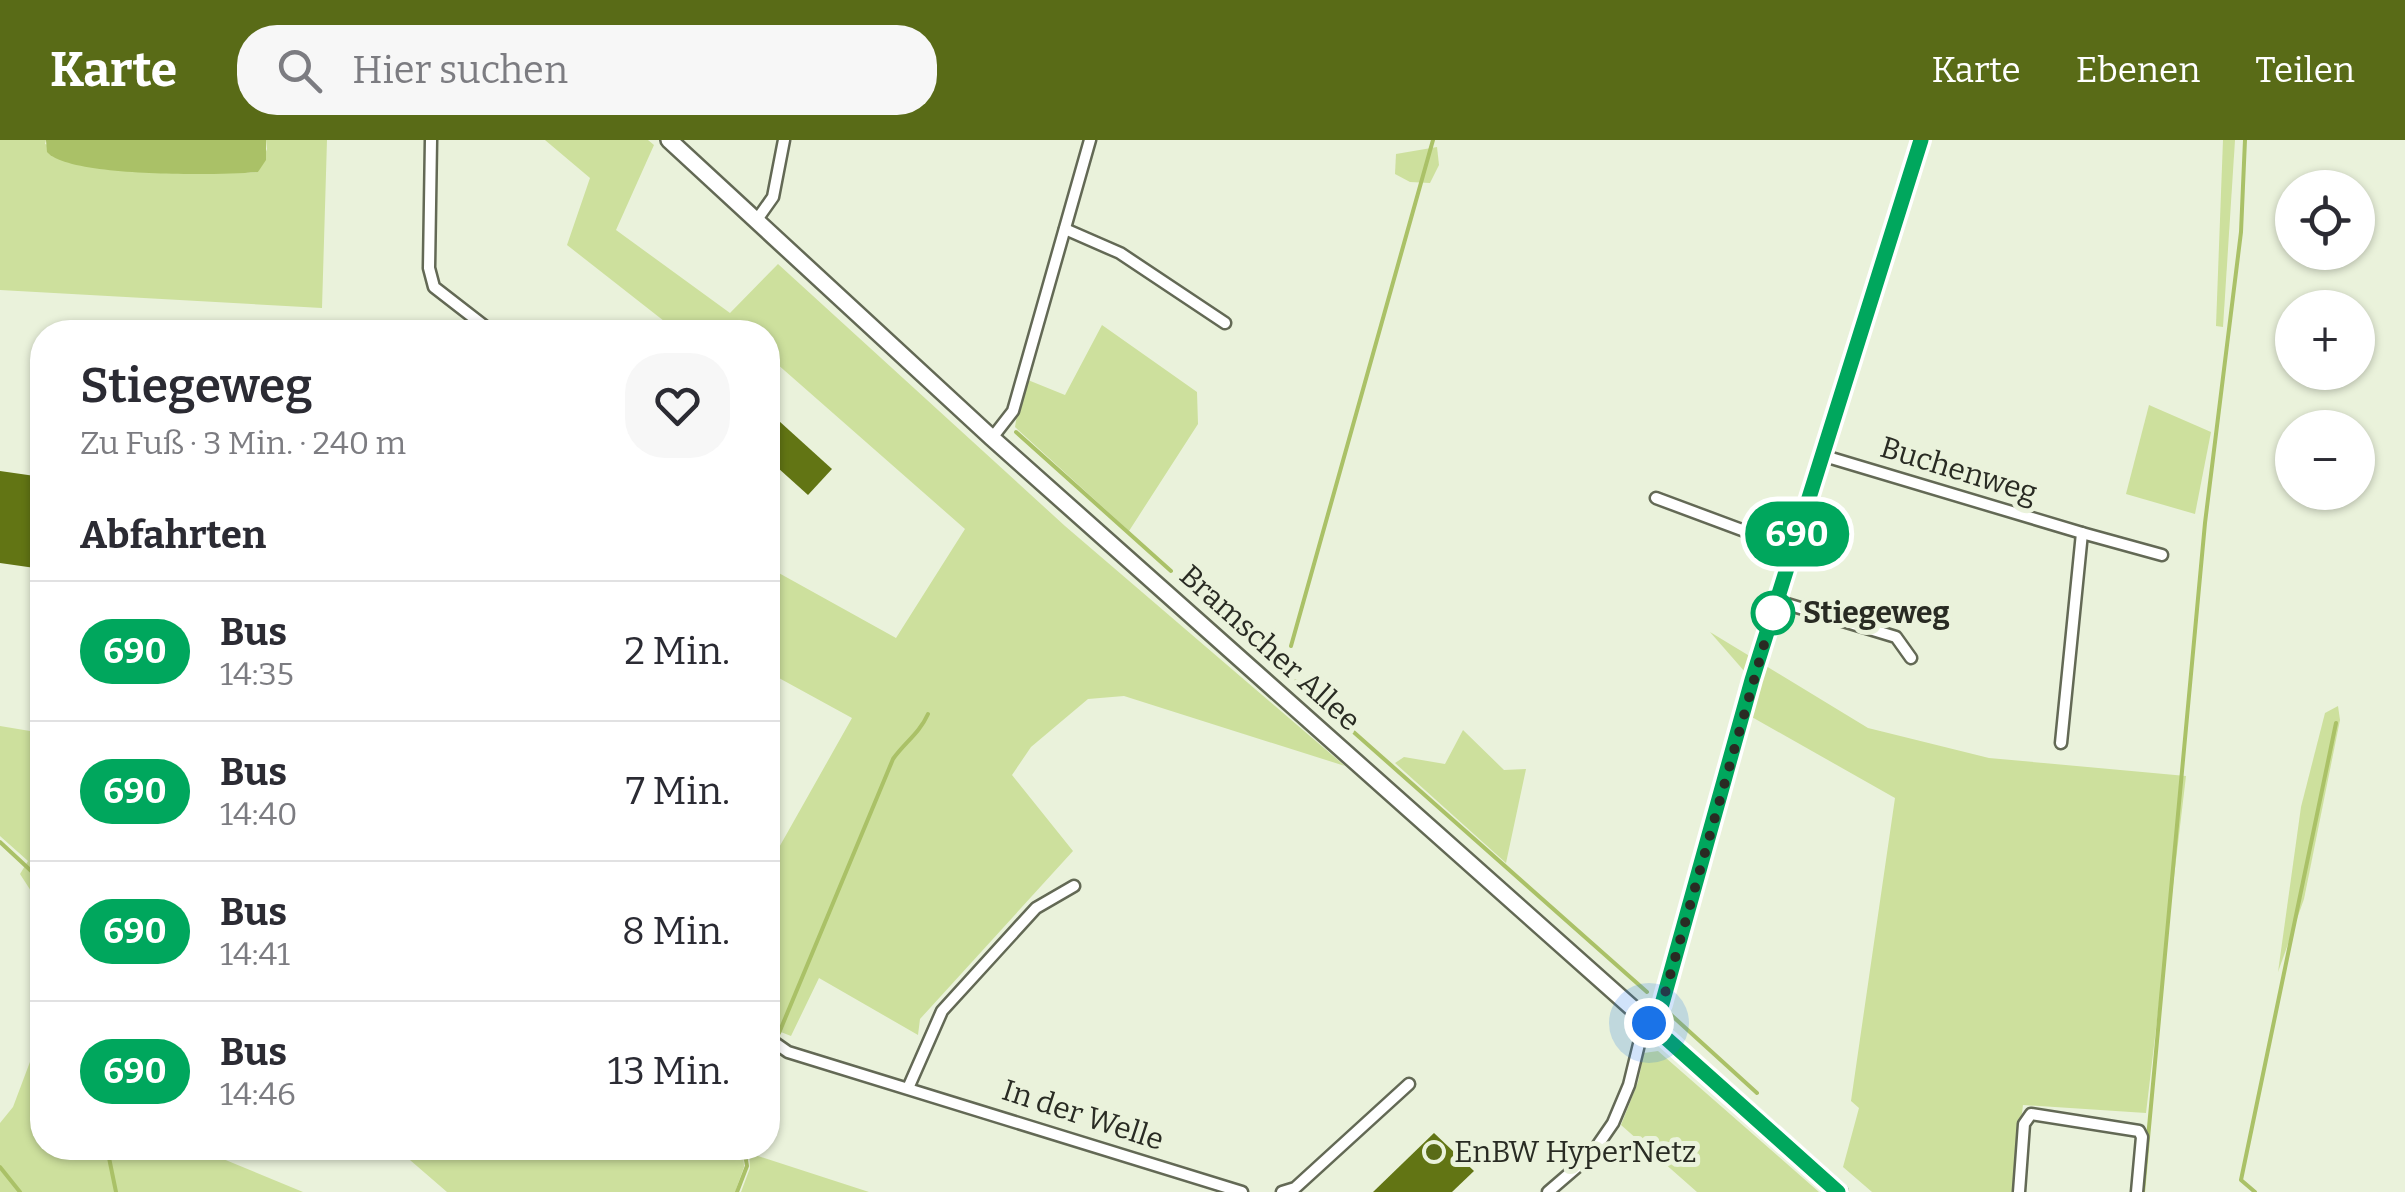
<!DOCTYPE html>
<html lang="de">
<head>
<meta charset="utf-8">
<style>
	:root { --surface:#fff; --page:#f7f7f7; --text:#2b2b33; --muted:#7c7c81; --line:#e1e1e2; --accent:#596b17 }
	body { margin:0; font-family:Bitter,serif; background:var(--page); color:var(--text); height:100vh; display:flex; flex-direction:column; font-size:38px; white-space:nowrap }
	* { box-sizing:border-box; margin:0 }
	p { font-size:32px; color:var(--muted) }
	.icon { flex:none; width:55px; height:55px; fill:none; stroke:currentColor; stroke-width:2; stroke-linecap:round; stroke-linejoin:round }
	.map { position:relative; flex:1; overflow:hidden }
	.side { position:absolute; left:30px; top:180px; width:750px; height:840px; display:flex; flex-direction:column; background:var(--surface); border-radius:40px; box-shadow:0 2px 8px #0004 }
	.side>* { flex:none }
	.badge { padding:0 20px; border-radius:32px; font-size:35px; line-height:65px }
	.tools { position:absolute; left:2275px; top:30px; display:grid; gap:20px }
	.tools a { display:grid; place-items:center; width:100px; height:100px; border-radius:50%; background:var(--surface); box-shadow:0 2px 8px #0004; font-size:50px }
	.you { position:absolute; width:50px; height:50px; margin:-25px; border:8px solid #fff; border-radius:50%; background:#1a73e8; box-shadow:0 0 0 15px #1a73e833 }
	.map>.badge { position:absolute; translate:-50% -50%; box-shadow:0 0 0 5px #fff }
	h2 { padding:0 50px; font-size:38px; line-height:90px }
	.round { display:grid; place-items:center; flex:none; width:105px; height:105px; border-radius:40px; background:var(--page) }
	.head { display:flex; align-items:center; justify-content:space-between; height:170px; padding:0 50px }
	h1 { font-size:48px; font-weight:600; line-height:75px }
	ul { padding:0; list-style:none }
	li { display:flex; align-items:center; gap:30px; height:140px; padding:0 50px; border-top:2px solid var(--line) }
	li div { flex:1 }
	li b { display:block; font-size:38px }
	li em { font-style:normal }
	li .badge { min-width:110px; font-weight:700; text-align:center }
	header { display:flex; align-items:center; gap:60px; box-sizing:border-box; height:140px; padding:0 50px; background:var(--accent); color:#fff }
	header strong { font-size:48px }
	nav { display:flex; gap:55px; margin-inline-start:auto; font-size:35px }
	.search { width:700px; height:90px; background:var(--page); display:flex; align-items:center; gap:25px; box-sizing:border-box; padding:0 35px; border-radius:40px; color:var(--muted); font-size:38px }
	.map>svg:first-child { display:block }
	.green { fill:#cde09d }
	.water { fill:#aac167 }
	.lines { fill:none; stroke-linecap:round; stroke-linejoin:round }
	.stream { stroke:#aac167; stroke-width:4 }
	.building { fill:#627514 }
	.street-casing { stroke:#636955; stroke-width:15 }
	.primary-casing { stroke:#636955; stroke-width:20 }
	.street { stroke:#fff; stroke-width:10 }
	.primary { stroke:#fff; stroke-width:15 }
	.line-casing { stroke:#fff; stroke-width:22 }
	.line { stroke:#00a75d; stroke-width:15 }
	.walk { stroke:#292b23; stroke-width:10; stroke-dasharray:0 18 }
	.stop-dot { fill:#fff; stroke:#00a75d; stroke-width:5 }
	.poi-dot { fill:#596b17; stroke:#eaf2db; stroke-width:4 }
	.labels { text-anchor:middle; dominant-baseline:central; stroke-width:10; stroke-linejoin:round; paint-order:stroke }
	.street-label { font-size:30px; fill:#292b23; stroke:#eaf2db }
	.stop-label { font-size:30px; font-weight:bold; fill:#292b23; stroke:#eaf2db; text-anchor:start }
	.poi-label { font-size:30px; fill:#292b23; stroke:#eaf2db; text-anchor:start }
</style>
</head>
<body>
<header>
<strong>Karte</strong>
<div class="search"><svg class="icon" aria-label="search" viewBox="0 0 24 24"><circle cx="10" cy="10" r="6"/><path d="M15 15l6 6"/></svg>Hier suchen</div>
<nav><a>Karte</a><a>Ebenen</a><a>Teilen</a></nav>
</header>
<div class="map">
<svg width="2405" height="1052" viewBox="0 0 2405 1052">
	<rect width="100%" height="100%" fill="#eaf2db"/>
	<!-- green -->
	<g class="green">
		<polygon points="0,0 46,0 45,4 132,32 248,33 258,32 267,9 266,0 327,0 322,168 0,150"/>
		<polygon points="545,0 648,0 654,5 616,90 730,173 778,124 1065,386 1345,626 1124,556 1088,559 1031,607 1012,635 1073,711 920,879 918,895 819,838 791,896 768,887 768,727 852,578 768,532 768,427 896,498 965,389 768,216 768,192 678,192 567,105 590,38"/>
		<polygon points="2223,0 2235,0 2223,187 2216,186"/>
		<polygon points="1437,7 1439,25 1430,43 1410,42 1395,34 1396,14"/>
		<polygon points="1102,185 1197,252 1198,284 1129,391 1015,287 1023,238 1065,255"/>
		<polygon points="2149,265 2211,292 2195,374 2126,354"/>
		<polygon points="1710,492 1868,588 1989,618 2186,636 2146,973 2023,965 2012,1052 1872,1052 1843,1027 1859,968 1851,961 1895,658 1743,572 1752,540"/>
		<polygon points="2338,566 2340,580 2304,759 2278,832 2301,667 2325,573"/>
		<polygon points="0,586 42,593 42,768 20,734 28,721 0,696"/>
		<polygon points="1463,590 1504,630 1526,629 1506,723 1395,623 1404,617 1445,624"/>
		<polygon points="42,890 42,1008 211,1008 211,1014 303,1052 0,1052 0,983 13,967"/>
		<polygon points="1658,911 1819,1052 1697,1052 1621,985 1638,942 1644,913"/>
		<polygon points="408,1008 748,1008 743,1010 744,1027 735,1052 447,1052 403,1014"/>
		<polygon points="749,1008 758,1016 869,1052 741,1052 750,1028"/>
	</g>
	<!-- water -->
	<path class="water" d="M46 0H266V20L258 32C221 35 69 38 47 12Z"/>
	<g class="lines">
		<!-- stream -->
		<g class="stream">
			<polyline points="1016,292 1171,431"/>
			<polyline points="1196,453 1284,531"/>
			<polyline points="1291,506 1433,0"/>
			<polyline points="1296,541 1647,852"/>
			<polyline points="0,702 42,741"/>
			<polyline points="1669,873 1757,953"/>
			<path d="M779 893 893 619C905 602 919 594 928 574"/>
			<polyline points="107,1008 116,1052"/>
			<polyline points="0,1027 20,1052"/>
			<polyline points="737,1052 747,1026 744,1008"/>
			<polyline points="2143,1052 2205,383 2241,92 2245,0"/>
			<polyline points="2255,1052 2241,1040 2336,583"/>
		</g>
	</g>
	<!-- building -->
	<g class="building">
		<polygon points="768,271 832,329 808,355 768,319"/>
		<polygon points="0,331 42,337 42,429 0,423"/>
		<polygon points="1434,993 1474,1031 1452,1052 1373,1052"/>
	</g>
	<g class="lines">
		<defs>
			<g id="street">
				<polyline points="431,0 429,128 434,147 492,192"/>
				<polyline points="756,81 773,57 784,0"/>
				<polyline points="1065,89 1120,113 1225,183"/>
				<polyline points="992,298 1013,271 1090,0"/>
				<polyline points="1821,315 2082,393 2061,603"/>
				<polyline points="1656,358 1793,409"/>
				<polyline points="2082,393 2162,415"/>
				<polyline points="1777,461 1896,497 1911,518"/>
				<polyline points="768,898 788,912 1242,1052"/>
				<polyline points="909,946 942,871 1036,768 1074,746"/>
				<polyline points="1282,1052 1295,1048 1409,944"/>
				<polyline points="1548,1052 1591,1015 1613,983 1629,945 1641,896 1662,864 1752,540 1921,0"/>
				<polyline points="2019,1052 2024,984 2031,974 2139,991 2142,997 2137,1052"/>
			</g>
			<polyline id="primary" points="669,0 992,298 1839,1052"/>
		</defs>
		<!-- street casing -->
		<use href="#street" class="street-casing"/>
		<!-- primary casing -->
		<use href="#primary" class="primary-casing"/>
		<!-- street -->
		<use href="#street" class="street"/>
		<!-- primary -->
		<use href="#primary" class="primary"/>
	</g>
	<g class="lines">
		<defs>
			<polyline id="line" points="1838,1052 1649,883 1662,864 1752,540 1921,0"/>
		</defs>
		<!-- line casing -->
		<use href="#line" class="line-casing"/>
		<!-- line -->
		<use href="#line" class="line"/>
		<!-- walk -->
		<polyline class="walk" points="1649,883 1662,864 1773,473"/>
	</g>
	<!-- markers -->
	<circle class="stop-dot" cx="1773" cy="473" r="20"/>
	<circle class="poi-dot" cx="1434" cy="1012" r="10"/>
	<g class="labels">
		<!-- street labels -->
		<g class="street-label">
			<text transform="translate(1959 330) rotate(17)">Buchenweg</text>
			<text transform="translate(1270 508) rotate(42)">Bramscher Allee</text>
			<text transform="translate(1083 975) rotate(18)">In der Welle</text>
		</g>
		<!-- stop labels -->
		<g class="stop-label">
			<text x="1803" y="473">Stiegeweg</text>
		</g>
		<!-- poi labels -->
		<g class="poi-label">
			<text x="1454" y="1012">EnBW HyperNetz</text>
		</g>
	</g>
</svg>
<div class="tools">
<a><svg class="icon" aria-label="locate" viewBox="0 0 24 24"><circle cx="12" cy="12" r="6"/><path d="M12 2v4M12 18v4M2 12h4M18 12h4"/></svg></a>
<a>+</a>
<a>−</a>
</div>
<div class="you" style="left:1649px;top:883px"></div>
<b class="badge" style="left:1797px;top:394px;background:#00a75d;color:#fff">690</b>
<section class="side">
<div class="head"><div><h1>Stiegeweg</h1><p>Zu Fuß · 3 Min. · 240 m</p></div><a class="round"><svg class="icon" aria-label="heart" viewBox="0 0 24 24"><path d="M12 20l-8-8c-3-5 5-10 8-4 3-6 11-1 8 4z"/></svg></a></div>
<h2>Abfahrten</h2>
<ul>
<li><span class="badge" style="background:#00a75d;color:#fff">690</span><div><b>Bus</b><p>14:35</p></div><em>2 Min.</em></li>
<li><span class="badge" style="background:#00a75d;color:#fff">690</span><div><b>Bus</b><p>14:40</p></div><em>7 Min.</em></li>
<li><span class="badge" style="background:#00a75d;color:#fff">690</span><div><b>Bus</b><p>14:41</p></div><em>8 Min.</em></li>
<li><span class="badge" style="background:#00a75d;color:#fff">690</span><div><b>Bus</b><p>14:46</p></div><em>13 Min.</em></li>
</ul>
</section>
</div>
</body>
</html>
